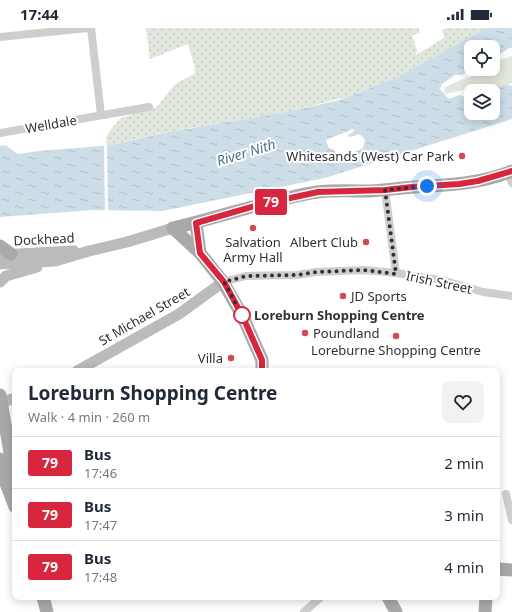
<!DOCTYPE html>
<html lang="en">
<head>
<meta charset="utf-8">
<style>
	:root { --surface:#fff; --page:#f2f2f3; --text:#1f2937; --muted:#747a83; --line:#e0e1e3 }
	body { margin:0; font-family:"Noto Sans",sans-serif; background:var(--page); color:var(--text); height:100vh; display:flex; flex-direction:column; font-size:15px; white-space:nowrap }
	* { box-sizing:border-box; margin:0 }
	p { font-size:13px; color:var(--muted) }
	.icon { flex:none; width:22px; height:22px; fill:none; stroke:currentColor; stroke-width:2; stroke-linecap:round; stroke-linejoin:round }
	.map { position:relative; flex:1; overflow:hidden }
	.panel { position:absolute; left:12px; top:340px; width:488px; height:232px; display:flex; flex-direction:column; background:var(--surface); border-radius:8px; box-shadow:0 2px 10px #0003 }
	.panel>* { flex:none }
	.badge { padding:0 8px; border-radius:3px; font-size:14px; line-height:26px }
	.controls { position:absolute; left:464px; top:12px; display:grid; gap:8px }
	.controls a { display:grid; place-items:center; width:36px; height:36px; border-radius:8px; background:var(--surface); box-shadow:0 2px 10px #0003; font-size:20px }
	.you { position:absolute; width:20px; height:20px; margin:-10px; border:3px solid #fff; border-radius:50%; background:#1a73e8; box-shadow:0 0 0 6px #1a73e833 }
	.map>.badge { position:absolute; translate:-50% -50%; box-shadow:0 0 0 2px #fff }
	.round { display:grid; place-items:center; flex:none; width:42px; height:42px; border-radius:8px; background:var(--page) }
	.overview { display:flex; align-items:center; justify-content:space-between; height:68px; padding:0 16px }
	h1 { font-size:19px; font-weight:700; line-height:30px }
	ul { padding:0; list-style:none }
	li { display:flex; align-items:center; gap:12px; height:52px; padding:0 16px; border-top:1px solid var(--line) }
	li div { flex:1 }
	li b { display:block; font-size:15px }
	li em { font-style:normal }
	li .badge { min-width:44px; font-weight:700; text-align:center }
	.status { display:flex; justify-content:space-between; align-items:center; height:28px; padding:0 20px; background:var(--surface); direction:ltr }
	.status svg { height:11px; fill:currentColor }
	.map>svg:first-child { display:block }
	.grass { fill:#e1e7dc }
	.park { fill:url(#park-dots) }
	.water { fill:url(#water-ripples); fill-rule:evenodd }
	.pier { fill:#fff }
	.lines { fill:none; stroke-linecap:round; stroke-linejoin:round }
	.street { stroke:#cecece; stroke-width:8 }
	.secondary { stroke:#bbb; stroke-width:11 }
	.primary { stroke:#a9a9a9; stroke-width:13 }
	.line-casing { stroke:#fff; stroke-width:9 }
	.line { stroke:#d7263d; stroke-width:6 }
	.walk { stroke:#313131; stroke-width:4; stroke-dasharray:0 7.2 }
	.poi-dot { fill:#d24a54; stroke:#fff; stroke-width:1.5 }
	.stop-dot { fill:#fff; stroke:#d7263d; stroke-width:2 }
	.labels { text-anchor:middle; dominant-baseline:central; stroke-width:4; stroke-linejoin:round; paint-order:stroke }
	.street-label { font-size:13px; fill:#313131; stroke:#fff }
	.poi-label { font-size:13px; fill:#313131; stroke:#fff; text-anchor:end }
	.stop-label { font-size:13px; font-weight:bold; fill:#313131; stroke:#fff; text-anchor:start }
	.water-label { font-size:14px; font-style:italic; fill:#48718b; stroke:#fff }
</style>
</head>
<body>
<div class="status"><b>17:44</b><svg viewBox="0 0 49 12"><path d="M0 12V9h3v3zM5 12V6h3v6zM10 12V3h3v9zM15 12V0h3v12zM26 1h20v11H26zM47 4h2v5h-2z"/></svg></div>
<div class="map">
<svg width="512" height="584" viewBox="0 0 512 584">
	<defs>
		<pattern id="park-dots" width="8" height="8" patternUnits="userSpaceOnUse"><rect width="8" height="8" fill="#e1e7dc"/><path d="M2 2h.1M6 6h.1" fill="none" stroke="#c2c7bd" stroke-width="1.8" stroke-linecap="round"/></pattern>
		<pattern id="water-ripples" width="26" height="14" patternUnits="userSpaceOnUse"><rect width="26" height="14" fill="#cddee8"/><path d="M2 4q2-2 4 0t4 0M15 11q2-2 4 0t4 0" fill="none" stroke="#b0bfc7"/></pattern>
	</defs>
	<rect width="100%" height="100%" fill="#fff"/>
	<!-- grass -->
	<polygon class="grass" points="512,28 512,55 492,61 468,61 445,66 444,60 462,51 474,48 475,42 478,41 493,41 493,34"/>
	<!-- park -->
	<polygon class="park" points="146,0 418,0 420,5 412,7 417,23 416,27 444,10 442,2 447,0 487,0 393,51 346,69 291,83 161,105 107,118 106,109 112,100 121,90 157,79 175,56 194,46 195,40 188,16 150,31"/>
	<!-- water -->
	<path class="water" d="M487 0H512V20H509L493 31V19H471V41H477L469 42 462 47H455L441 57V59L440 61 449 71 459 67 467 70 471 69V85H493V63H487L506 56 512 58V91L325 150 162 183 94 182 0 189V118L5 117 18 126 39 123 112 117 163 105 291 83 339 72 393 51ZM353 101 354 103 347 108 350 109 360 106 365 112 363 120 355 124V131L339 129 333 121 329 120 326 112Z"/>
	<!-- pier -->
	<polygon class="pier" points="104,116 107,116 108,184 105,184"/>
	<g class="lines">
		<!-- street -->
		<g class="street">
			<polyline points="91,0 101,87"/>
			<polyline points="0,9 88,0"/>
			<polyline points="0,105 149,79"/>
			<polyline points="508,145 512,155"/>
			<polyline points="385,162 396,245"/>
			<polyline points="223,254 246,248 297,247 316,244 364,242 396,245 445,253 483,264 512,268"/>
			<polyline points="506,466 512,492"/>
			<polyline points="304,584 321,569"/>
		</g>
		<!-- secondary -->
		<g class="secondary">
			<polyline points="0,227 74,223"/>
			<polyline points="0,236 55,233 89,223 127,214 173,200"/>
			<polyline points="0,254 6,248 37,239"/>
			<polyline points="77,343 179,286 223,254"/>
			<polyline points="0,375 15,370"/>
		</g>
		<!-- primary -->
		<g class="primary">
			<polyline points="196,195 200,225"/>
			<path d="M173 200C221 189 268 172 317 164 334 162 354 163 371 163 386 162 400 160 414 159 448 157 479 156 512 143"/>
			<polyline points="173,200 200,225 223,254 242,287 262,332 262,343"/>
			<polyline points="0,218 11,226"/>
			<polyline points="0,367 14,448 15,469"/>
			<polyline points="0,431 4,450 15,479"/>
			<polyline points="497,541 512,542"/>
			<polyline points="43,569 47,584"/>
			<polyline points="388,569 396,584"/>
			<polyline points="485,584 486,569"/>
		</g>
	</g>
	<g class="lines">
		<defs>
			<polyline id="line" points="262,343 262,332 242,287 224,254 200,225 196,195 258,177 318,164 385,162 412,159 459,156 478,153 512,143"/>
		</defs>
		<!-- line casing -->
		<use href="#line" class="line-casing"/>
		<!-- line -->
		<use href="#line" class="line"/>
		<!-- walk -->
		<polyline class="walk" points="242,287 224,254 246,248 297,247 316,244 364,242 396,246 385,162 427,158"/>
	</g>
	<!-- markers -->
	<g class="poi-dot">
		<circle cx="462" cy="128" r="4"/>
		<circle cx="253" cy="200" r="4"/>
		<circle cx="366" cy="214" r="4"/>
		<circle cx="343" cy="268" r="4"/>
		<circle cx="305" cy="305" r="4"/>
		<circle cx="396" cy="308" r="4"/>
		<circle cx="231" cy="330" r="4"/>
	</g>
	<circle class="stop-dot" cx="242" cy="287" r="8"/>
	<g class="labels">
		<!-- street labels -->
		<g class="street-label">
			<text transform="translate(51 96) rotate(-10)">Welldale</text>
			<text transform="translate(44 211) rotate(-3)">Dockhead</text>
			<text transform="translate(439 254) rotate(12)">Irish Street</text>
			<text transform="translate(144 288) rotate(-30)">St Michael Street</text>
		</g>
		<!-- poi labels -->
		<g class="poi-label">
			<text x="454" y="128">Whitesands (West) Car Park</text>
			<text x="253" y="214" text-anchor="middle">Salvation<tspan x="253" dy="15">Army Hall</tspan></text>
			<text x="358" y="214">Albert Club</text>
			<text x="351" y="268" text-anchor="start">JD Sports</text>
			<text x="313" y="305" text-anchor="start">Poundland</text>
			<text x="396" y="322" text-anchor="middle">Loreburne Shopping Centre</text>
			<text x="223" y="330">Villa</text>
		</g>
		<!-- stop labels -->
		<g class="stop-label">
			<text x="254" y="287">Loreburn Shopping Centre</text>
		</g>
		<!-- water labels -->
		<g class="water-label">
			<text transform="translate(246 124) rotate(-17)">River Nith</text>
		</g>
	</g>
</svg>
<div class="controls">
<a><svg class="icon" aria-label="locate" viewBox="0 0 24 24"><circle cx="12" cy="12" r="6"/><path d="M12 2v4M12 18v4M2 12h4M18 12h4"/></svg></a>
<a><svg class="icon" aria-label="layers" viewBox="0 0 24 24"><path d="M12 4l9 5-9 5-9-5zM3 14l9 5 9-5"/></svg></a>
</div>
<div class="you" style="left:427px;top:158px"></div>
<b class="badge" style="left:271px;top:174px;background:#d7263d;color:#fff">79</b>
<section class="panel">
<div class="overview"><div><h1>Loreburn Shopping Centre</h1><p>Walk · 4 min · 260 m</p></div><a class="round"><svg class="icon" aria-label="heart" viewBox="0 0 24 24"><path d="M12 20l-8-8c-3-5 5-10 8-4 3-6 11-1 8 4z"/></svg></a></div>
<ul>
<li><span class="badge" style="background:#d7263d;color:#fff">79</span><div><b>Bus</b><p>17:46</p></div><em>2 min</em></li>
<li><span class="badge" style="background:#d7263d;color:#fff">79</span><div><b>Bus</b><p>17:47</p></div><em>3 min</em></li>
<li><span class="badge" style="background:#d7263d;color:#fff">79</span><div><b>Bus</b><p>17:48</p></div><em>4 min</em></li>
</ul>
</section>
</div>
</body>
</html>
